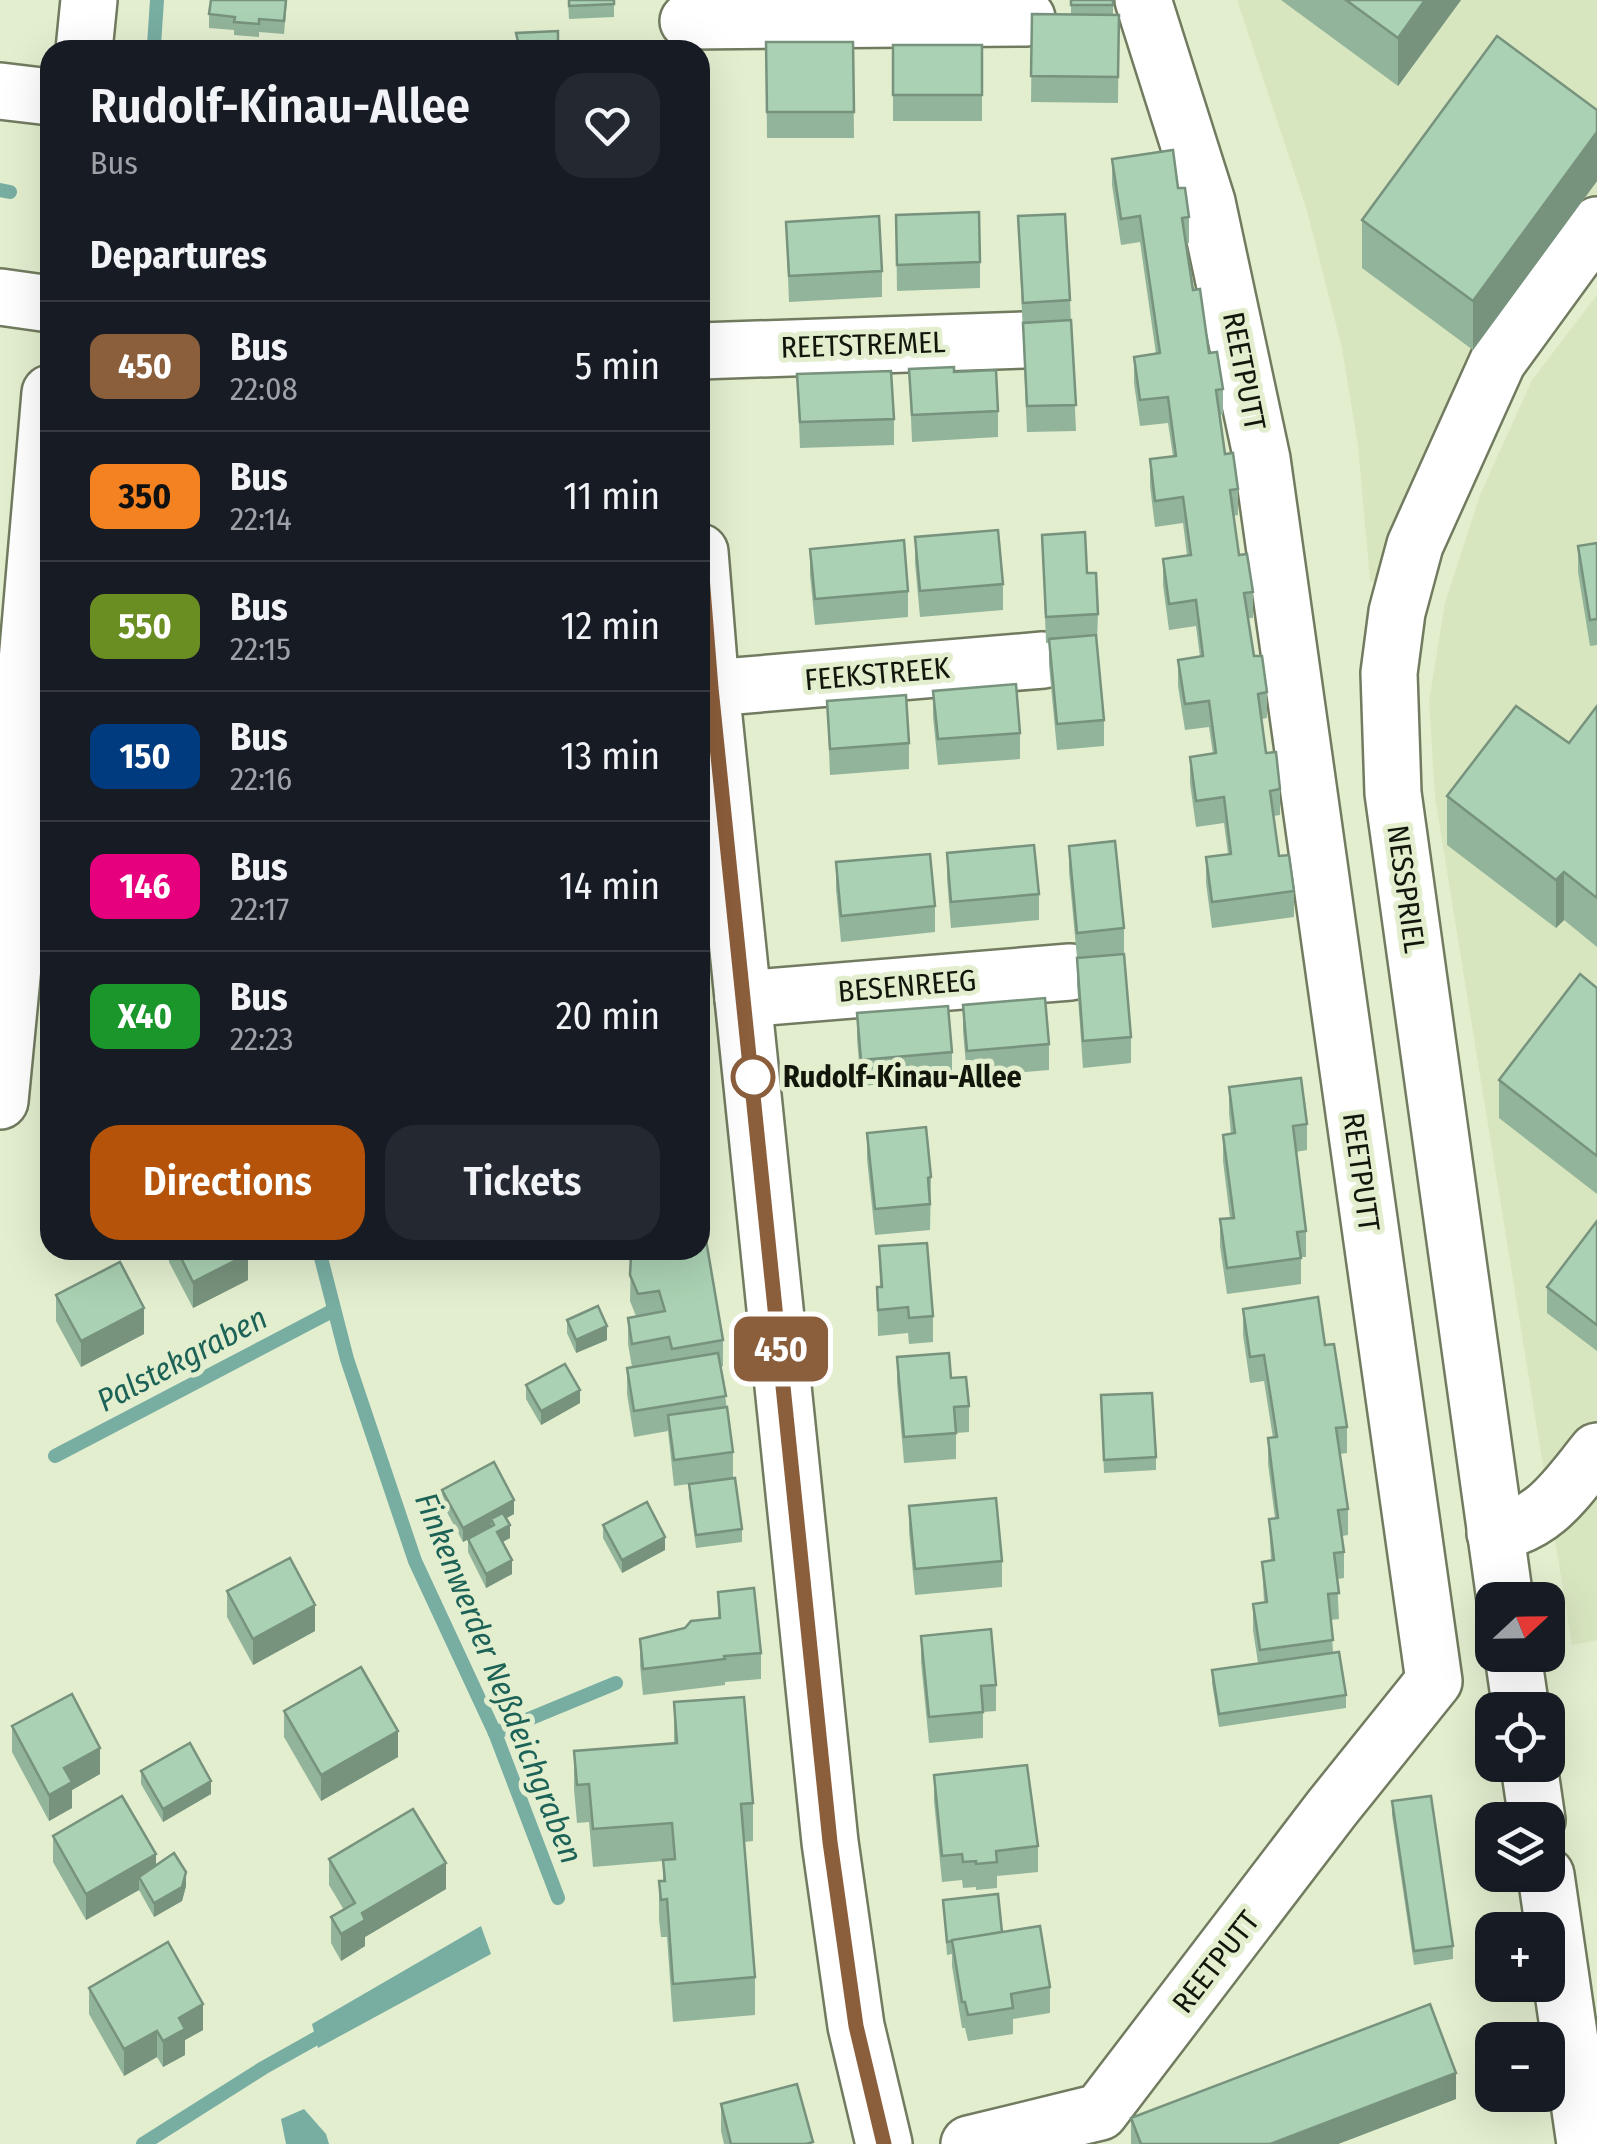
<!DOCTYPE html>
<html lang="en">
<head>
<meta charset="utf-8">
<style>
	:root { --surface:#171b24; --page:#242831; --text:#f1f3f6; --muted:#9ea1a6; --line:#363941; --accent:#b45309 }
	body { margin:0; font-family:"Fira Sans Condensed",sans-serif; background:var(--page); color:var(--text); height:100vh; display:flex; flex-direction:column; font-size:38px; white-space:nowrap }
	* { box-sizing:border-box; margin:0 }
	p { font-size:32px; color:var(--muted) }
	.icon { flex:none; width:55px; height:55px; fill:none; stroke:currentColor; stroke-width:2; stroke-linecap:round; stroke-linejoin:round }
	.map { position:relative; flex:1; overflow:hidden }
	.drawer { position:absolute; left:40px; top:40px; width:670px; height:1220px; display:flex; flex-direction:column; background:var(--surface); border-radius:30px; box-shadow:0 10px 40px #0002 }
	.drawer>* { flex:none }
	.badge { padding:0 20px; border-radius:15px; font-size:35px; line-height:65px }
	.needle { width:65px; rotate:68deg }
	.controls { position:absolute; left:1475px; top:1582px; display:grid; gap:20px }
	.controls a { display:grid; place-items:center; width:90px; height:90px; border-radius:20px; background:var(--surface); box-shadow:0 10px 40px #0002; font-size:50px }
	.map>.badge { position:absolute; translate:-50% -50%; box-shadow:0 0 0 5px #fff }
	h2 { padding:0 50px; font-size:38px; line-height:90px }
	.round { display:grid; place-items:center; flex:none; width:105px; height:105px; border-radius:30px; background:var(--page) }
	.overview { display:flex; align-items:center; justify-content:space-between; height:170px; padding:0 50px }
	h1 { font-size:48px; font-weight:600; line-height:75px }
	.button { display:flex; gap:20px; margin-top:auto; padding:20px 50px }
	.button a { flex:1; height:115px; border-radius:30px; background:var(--accent); color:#fff; font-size:40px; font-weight:600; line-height:115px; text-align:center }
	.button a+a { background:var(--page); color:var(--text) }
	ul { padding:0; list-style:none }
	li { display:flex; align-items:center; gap:30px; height:130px; padding:0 50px; border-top:2px solid var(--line) }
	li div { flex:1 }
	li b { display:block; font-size:38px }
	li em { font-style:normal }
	li .badge { min-width:110px; font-weight:700; text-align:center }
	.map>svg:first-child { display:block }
	.built { fill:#d8e6c0 }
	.water { fill:#78ada2 }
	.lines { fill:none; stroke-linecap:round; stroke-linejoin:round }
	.stream { stroke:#78ada2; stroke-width:14 }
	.minor-casing { stroke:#717b5f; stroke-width:60 }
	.minor { stroke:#fff; stroke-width:55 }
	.wall { fill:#92b49a }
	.shaded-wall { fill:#77927d }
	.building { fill:#aad1b3; stroke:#77927d; stroke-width:2.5 }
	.line-casing { stroke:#fff; stroke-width:22 }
	.line { stroke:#8b5e3c; stroke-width:15 }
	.stop-dot { fill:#fff; stroke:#8b5e3c; stroke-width:5 }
	.labels { text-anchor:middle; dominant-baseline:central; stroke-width:10; stroke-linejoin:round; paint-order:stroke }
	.street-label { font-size:30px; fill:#12160b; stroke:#e3eecf }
	.stop-label { font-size:30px; font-weight:bold; fill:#12160b; stroke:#e3eecf; text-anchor:start }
	.water-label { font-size:32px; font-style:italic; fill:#1c6257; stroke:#e3eecf }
</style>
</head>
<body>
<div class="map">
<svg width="1597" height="2144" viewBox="0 0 1597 2144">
	<rect width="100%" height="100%" fill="#e3eecf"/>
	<!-- built -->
	<g class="built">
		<polygon points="1237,0 1597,0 1597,203 1388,590 1370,580 1358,446 1342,348 1307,211"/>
		<polygon points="1597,295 1597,1640 1572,1645 1435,797 1429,701 1445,603 1480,495 1532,380"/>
	</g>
	<!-- water -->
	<g class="water">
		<polygon points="481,1926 491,1954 318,2048 312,2024"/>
		<polygon points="304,2109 326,2134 329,2144 286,2144 281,2119"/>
	</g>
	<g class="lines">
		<!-- stream -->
		<g class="stream">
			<polyline points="154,45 157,0"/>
			<polyline points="0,190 10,192"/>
			<polyline points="319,1250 347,1359 415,1561 495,1733 558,1898"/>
			<polyline points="55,1456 334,1310"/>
			<polyline points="495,1733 616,1683"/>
			<polyline points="143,2144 263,2068 331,2030"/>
		</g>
		<defs>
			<g id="minor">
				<polyline points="688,21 1027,18"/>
				<polyline points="84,50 89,0"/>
				<polyline points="0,91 50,97"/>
				<polyline points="0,297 50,304"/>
				<polyline points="700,351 1025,340"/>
				<polyline points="700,552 711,688 830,1842 856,2026 884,2144"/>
				<polyline points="711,688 1043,660"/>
				<polyline points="743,999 1070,972"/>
				<polyline points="0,1101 18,915 22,720 50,393"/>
				<path d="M1495 1533C1546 1523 1566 1489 1597 1451"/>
				<polyline points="1505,1600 1393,793 1389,673 1397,612 1415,545 1498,361 1597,225"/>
				<polyline points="1513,1655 1521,1710"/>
				<polyline points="1529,1765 1537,1820"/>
				<polyline points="1546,1875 1585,2144"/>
				<polyline points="969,2144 1100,2112 1332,1808 1434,1681 1262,459 1207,202 1143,0"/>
			</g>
		</defs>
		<!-- minor casing -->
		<use href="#minor" class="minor-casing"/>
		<!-- minor -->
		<use href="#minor" class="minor"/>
	</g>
	<!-- wall -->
	<g class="wall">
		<polygon points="287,0 284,34 259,32 259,37 234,35 234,30 209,28 209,14"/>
		<polygon points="568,0 614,0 614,17 569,19"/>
		<polygon points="1071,0 1113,0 1113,15 1119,15 1118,103 1031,102 1032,14 1071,15"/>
		<polygon points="1281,0 1461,0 1398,86"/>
		<polygon points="766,42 853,42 854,138 767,138"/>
		<rect x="893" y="45" width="89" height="76"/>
		<polygon points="1597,110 1597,181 1473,350 1362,268 1362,220"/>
		<polygon points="1112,159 1178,188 1189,217 1189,243 1186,243 1193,290 1209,353 1223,389 1223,415 1219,415 1225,454 1238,489 1238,515 1233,516 1239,555 1253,592 1253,618 1248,618 1254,656 1267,692 1267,718 1261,719 1266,753 1280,789 1280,815 1274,816 1279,856 1294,891 1294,917 1212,928 1206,883 1206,857 1228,854 1224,823 1196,827 1190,783 1190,757 1213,754 1209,727 1185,730 1178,686 1178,660 1200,657 1196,626 1169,630 1163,585 1163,559 1187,555 1183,523 1155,527 1150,486 1150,459 1173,456 1168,423 1140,426 1134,383 1134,357 1156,354 1140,242 1121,245 1112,185"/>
		<polygon points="896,215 980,262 980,288 897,291"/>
		<polygon points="1018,216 1070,300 1076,431 1027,432"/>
		<polygon points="786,222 882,271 882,297 789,302"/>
		<polygon points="909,369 954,372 998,411 998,437 912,442"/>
		<polygon points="797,374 894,419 894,445 800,448"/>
		<polygon points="1042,535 1087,573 1098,614 1097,640 1104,720 1104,746 1057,750 1049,665 1049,643 1046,643"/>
		<polygon points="915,537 1003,584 1003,610 920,617 915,563"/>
		<polygon points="1597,543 1597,645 1590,646 1578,572 1578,546"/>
		<polygon points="810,549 908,591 908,617 815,625 810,575"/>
		<polygon points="933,691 1020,733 1020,759 938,765 933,717"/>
		<polygon points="827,701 909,743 909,769 830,775"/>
		<polygon points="1597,706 1597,947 1564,920 1556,928 1447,845 1447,796 1569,743"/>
		<polygon points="1069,846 1124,928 1124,954 1131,1037 1131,1063 1083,1068 1077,984 1077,958 1069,872"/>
		<polygon points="947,853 1039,894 1039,920 951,928 947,879"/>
		<polygon points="836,862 935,906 935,932 841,942 836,889"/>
		<polygon points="1597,988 1597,1194 1499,1118 1499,1080"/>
		<polygon points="963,1005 1049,1044 1049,1070 967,1077 963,1031"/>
		<polygon points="857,1013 952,1052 952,1078 861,1086 857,1039"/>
		<polygon points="1229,1087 1307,1124 1307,1150 1296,1152 1306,1231 1306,1257 1301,1257 1301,1284 1227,1294 1220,1246 1220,1219 1230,1218 1223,1161 1223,1135 1231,1134 1229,1113"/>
		<polygon points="867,1133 931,1177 930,1230 875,1235 867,1159"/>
		<polygon points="1597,1221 1597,1351 1547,1313 1547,1287"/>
		<polygon points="879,1246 933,1316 933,1342 909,1344 908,1333 878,1336 877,1287 880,1287"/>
		<polygon points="169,1250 246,1250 248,1280 193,1308 169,1262"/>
		<polygon points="639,1250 700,1250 723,1340 723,1366 721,1367 733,1452 733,1478 742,1529 742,1542 696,1548 689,1497 689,1484 674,1486 668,1431 634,1437 627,1394 627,1368 632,1367 628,1344 628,1318 636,1316 630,1301 631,1256 641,1254"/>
		<polygon points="56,1295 144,1334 81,1367 56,1321"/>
		<polygon points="1243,1309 1325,1345 1347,1427 1347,1453 1340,1454 1348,1509 1348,1535 1342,1536 1344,1552 1344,1578 1337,1579 1339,1619 1331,1620 1333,1652 1346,1695 1346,1708 1219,1727 1212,1683 1212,1670 1258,1663 1253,1630 1253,1604 1264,1603 1262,1562 1271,1561 1269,1519 1275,1518 1268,1464 1268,1438 1273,1438 1264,1381 1250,1383 1243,1335"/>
		<polygon points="567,1320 607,1340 576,1353 567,1333"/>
		<polygon points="897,1357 951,1378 969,1406 969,1432 956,1433 956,1459 904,1463 897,1383"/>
		<polygon points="526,1385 580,1403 541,1425 526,1399"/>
		<polygon points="1101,1409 1156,1457 1156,1470 1104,1473"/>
		<polygon points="442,1490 514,1514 506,1518 510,1538 502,1542 512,1574 486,1588 468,1552 468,1539 463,1542 442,1503"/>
		<polygon points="909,1506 1002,1561 1002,1587 915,1595 909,1532"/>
		<polygon points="603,1525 665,1550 622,1573 603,1538"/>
		<polygon points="227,1591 315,1631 253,1665 227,1617"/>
		<polygon points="718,1592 761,1653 761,1679 725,1682 725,1685 643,1695 640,1665 640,1639 718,1618"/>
		<polygon points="921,1636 996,1685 996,1711 983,1712 983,1738 929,1743 921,1662"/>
		<polygon points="674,1702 753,1803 753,1841 744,1842 755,1977 755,2015 673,2022 667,1937 661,1937 659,1919 659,1881 663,1881 663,1861 593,1867 589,1822 577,1823 574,1789 574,1751 674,1743"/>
		<polygon points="284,1711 398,1757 321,1801 284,1737"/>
		<polygon points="12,1726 100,1774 72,1790 72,1808 49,1821 12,1752"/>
		<polygon points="141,1771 211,1794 163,1822 141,1784"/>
		<polygon points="934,1775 1038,1846 1038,1872 997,1876 997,1888 976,1890 976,1887 963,1888 962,1880 942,1882 934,1801"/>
		<polygon points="1392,1801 1453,1946 1453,1959 1414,1965 1392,1815"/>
		<polygon points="53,1836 156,1866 186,1886 182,1901 154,1917 139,1890 86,1920 53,1862"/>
		<polygon points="329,1859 446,1889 365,1937 365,1946 341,1961 331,1943 331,1917 344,1910 329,1885"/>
		<polygon points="943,1900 1002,1932 1050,1987 1050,2013 1013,2019 1013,2034 968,2041 965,2028 962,2028 952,1966 952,1954 947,1955"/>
		<polygon points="89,1988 203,2030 185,2040 185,2055 163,2067 157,2057 124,2076 89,2014"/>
		<polygon points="1456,2099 1338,2144 1131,2144 1131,2118"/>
		<polygon points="721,2104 813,2144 724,2144 721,2131"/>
	</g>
	<!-- shaded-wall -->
	<g class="shaded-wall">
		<polygon points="1425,0 1461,0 1398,86 1398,38"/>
		<polygon points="1597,132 1597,181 1473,350 1473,301"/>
		<polygon points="1564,872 1564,920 1556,928 1556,880"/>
		<polygon points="248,1254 248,1280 193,1308 193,1282"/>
		<polygon points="144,1308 144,1334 81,1367 81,1341"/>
		<polygon points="607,1326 607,1340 576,1353 576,1340"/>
		<polygon points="580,1390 580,1403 541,1425 541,1411"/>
		<polygon points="514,1500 514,1514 494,1525 491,1519 491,1527 463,1542 463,1528"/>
		<polygon points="510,1525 510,1538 497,1545 497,1532"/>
		<polygon points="665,1537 665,1550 622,1573 622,1560"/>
		<polygon points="512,1560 512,1574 486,1588 486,1574"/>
		<polygon points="315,1605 315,1631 253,1665 253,1639"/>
		<polygon points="398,1731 398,1757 321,1801 321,1775"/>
		<polygon points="100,1748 100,1774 72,1790 72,1808 49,1821 49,1795 64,1768"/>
		<polygon points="211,1781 211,1794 163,1822 163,1809"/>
		<polygon points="156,1854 156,1880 139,1877 139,1890 86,1920 86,1894"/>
		<polygon points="446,1863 446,1889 365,1937 365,1946 341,1961 341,1934 362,1913"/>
		<polygon points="186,1872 186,1886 182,1901 154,1917 154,1903"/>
		<polygon points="203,2004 203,2030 185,2040 185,2055 163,2067 163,2041 179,2018"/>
		<polygon points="157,2031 157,2057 124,2076 124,2049"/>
		<polygon points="1456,2073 1456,2099 1338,2144 1270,2144"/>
	</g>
	<!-- building -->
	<g class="building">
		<polygon points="211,0 286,0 284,21 259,19 259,24 234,22 235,17 209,14"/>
		<polygon points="569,0 614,0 614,4 569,6"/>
		<rect x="1071" y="0" width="42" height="5"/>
		<polygon points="1346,0 1425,0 1398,38"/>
		<polygon points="1032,14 1119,15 1118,77 1031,76"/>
		<polygon points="558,31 558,50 520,50 516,33"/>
		<polygon points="1497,36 1597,110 1597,132 1473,301 1362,220"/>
		<polygon points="766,42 853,42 854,112 767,112"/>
		<rect x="893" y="45" width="89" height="50"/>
		<polygon points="1173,150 1178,188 1185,188 1189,217 1182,218 1193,290 1200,289 1209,353 1217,352 1223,389 1216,390 1225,454 1233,453 1238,489 1230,490 1239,555 1247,554 1253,592 1244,593 1254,656 1262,656 1267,692 1258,694 1266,753 1276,752 1280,789 1270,791 1279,856 1289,855 1294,891 1212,902 1206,857 1231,854 1224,797 1196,801 1190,757 1216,753 1209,701 1185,704 1178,660 1203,656 1196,600 1169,604 1163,559 1191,555 1183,497 1155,501 1150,459 1176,456 1168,397 1140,400 1134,357 1160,353 1140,216 1121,219 1112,159"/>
		<polygon points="979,212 980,262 897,265 896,215"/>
		<polygon points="1065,214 1070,300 1023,303 1018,216"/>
		<polygon points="879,216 882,271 789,276 786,222"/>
		<polygon points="1071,320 1076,405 1027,406 1023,323"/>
		<polygon points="954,367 954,372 996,370 998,411 912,415 909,369"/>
		<polygon points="891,371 894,419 800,422 797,374"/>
		<polygon points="998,530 1003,584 920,591 915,537"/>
		<polygon points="1085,532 1087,573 1096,573 1098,614 1046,617 1042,535"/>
		<polygon points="904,540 908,591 815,599 810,549"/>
		<polygon points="1597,543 1597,619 1590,620 1578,546"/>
		<polygon points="1096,635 1104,720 1057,724 1049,639"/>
		<polygon points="1016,684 1020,733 938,739 933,691"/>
		<polygon points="906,695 909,743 830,749 827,701"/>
		<polygon points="1516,706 1569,743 1597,706 1597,898 1564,872 1556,880 1447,796"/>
		<polygon points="1115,841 1124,928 1077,933 1069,846"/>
		<polygon points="1034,845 1039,894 951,902 947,853"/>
		<polygon points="930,854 935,906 841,916 836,862"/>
		<polygon points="1124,954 1131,1037 1083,1041 1077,958"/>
		<polygon points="1580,974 1597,988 1597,1156 1499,1080"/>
		<polygon points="1045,998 1049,1044 967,1051 963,1005"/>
		<polygon points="948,1006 952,1052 861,1060 857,1013"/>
		<polygon points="1301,1078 1307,1124 1293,1126 1306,1231 1297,1232 1301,1258 1227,1268 1220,1219 1234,1218 1223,1135 1235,1133 1229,1087"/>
		<polygon points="926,1127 931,1177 928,1178 930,1204 875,1209 867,1133"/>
		<polygon points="1597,1221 1597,1325 1547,1287"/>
		<polygon points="706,1240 723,1340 672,1349 669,1337 632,1344 628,1318 665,1311 659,1291 638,1294 630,1275 631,1256 659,1250 700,1250 700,1242"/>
		<polygon points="927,1243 933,1316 909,1318 908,1307 878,1310 877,1287 882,1287 879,1246"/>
		<polygon points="177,1250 246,1250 248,1254 193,1282"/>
		<polygon points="120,1262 144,1308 81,1341 56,1295"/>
		<polygon points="1318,1297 1325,1345 1334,1344 1347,1427 1336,1428 1348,1509 1338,1510 1344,1552 1334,1553 1339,1593 1328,1594 1333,1640 1260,1650 1253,1604 1267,1602 1262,1562 1274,1560 1269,1519 1278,1518 1268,1438 1277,1437 1264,1355 1250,1357 1243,1309"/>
		<polygon points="598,1306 607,1326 576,1340 567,1320"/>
		<polygon points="718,1353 726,1396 634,1411 627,1368"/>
		<polygon points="949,1353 951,1378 966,1377 969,1406 954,1407 956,1433 904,1437 897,1357"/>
		<polygon points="565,1364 580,1390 541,1411 526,1385"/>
		<polygon points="1152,1393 1156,1457 1104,1460 1101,1395"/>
		<polygon points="727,1407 733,1452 674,1460 668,1415"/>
		<polygon points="494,1462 514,1500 463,1528 442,1490"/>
		<polygon points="735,1478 742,1529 696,1535 689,1484"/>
		<polygon points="996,1498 1002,1561 915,1569 909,1506"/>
		<polygon points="647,1502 665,1537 622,1560 603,1525"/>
		<polygon points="503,1513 510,1525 497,1532 512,1560 486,1574 468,1539 494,1525 491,1519"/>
		<polygon points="290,1558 315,1605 253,1639 227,1591"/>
		<polygon points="754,1588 761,1653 724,1656 725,1659 643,1669 640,1639 685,1628 691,1621 720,1618 718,1592"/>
		<polygon points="991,1629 996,1685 981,1686 983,1712 929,1717 921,1636"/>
		<polygon points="1339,1652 1346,1695 1219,1714 1212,1670"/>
		<polygon points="361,1667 398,1731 321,1775 284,1711"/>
		<polygon points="72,1694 100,1748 64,1768 72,1782 49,1795 12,1726"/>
		<polygon points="744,1697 753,1803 741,1804 755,1977 673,1984 667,1899 661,1900 659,1881 665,1881 663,1860 675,1859 672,1823 593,1829 589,1784 577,1785 574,1751 677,1743 674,1702"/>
		<polygon points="190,1743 211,1781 163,1809 141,1771"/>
		<polygon points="1027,1765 1038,1846 996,1851 997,1862 976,1864 976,1861 963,1862 962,1854 942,1856 934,1775"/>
		<polygon points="122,1796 156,1854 86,1894 53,1836"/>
		<polygon points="1431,1796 1453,1946 1414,1951 1392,1801"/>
		<polygon points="413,1809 446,1863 362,1913 365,1920 341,1934 331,1917 355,1903 329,1859"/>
		<polygon points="174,1853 186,1872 182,1887 154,1903 139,1877"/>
		<polygon points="998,1894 1002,1932 947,1942 943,1900"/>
		<polygon points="1040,1926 1050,1987 1011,1994 1013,2008 968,2015 965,2002 962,2002 952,1940"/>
		<polygon points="168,1942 203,2004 179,2018 185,2029 163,2041 157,2031 124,2049 89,1988"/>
		<polygon points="1430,2004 1456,2073 1270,2144 1141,2144 1131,2118"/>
		<polygon points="797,2084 813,2142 806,2144 731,2144 721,2104"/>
	</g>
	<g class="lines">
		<defs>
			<polyline id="line" points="700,551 711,688 830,1842 856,2026 884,2144"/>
		</defs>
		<!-- line casing -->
		<use href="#line" class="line-casing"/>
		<!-- line -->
		<use href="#line" class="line"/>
	</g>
	<!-- markers -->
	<circle class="stop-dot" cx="753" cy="1077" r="20"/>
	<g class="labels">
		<!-- street labels -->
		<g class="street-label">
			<text transform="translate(863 345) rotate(-2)">REETSTREMEL</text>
			<text transform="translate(1244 371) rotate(79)">REETPUTT</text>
			<text transform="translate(877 674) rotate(-5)">FEEKSTREEK</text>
			<text transform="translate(1406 889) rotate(82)">NESSPRIEL</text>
			<text transform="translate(907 986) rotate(-5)">BESENREEG</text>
			<text transform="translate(1361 1172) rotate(82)">REETPUTT</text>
			<text transform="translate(1216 1962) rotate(-52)">REETPUTT</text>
		</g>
		<!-- stop labels -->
		<g class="stop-label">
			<text x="783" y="1077">Rudolf-Kinau-Allee</text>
		</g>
		<!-- water labels -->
		<g class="water-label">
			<text transform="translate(182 1359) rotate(-28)">Palstekgraben</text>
			<text transform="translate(499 1678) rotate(68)">Finkenwerder Neßdeichgraben</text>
		</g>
	</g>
</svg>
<div class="controls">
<a><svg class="needle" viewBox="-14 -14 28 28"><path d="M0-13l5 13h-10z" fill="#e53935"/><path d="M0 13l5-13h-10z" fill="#9ea1a6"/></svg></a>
<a><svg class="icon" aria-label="locate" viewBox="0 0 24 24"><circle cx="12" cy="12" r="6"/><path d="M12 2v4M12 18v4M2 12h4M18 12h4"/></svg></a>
<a><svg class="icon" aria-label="layers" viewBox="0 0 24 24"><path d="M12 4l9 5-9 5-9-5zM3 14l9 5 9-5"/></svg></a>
<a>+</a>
<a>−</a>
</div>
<b class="badge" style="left:781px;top:1349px;background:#8b5e3c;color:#fff">450</b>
<section class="drawer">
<div class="overview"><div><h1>Rudolf-Kinau-Allee</h1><p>Bus</p></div><a class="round"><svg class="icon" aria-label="heart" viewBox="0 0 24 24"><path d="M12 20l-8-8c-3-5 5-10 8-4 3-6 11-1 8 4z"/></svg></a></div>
<h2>Departures</h2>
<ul>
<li><span class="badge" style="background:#8b5e3c;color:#fff">450</span><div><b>Bus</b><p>22:08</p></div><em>5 min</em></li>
<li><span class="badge" style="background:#f58220;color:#111">350</span><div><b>Bus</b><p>22:14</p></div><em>11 min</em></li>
<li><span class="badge" style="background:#6b8e23;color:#fff">550</span><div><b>Bus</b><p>22:15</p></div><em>12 min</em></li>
<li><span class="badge" style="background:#003b80;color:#fff">150</span><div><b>Bus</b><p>22:16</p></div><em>13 min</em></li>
<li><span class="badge" style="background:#e6007e;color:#fff">146</span><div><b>Bus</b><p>22:17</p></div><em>14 min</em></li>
<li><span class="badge" style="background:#1a962b;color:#fff">X40</span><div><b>Bus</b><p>22:23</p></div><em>20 min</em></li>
</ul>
<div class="button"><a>Directions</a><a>Tickets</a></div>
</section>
</div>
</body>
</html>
